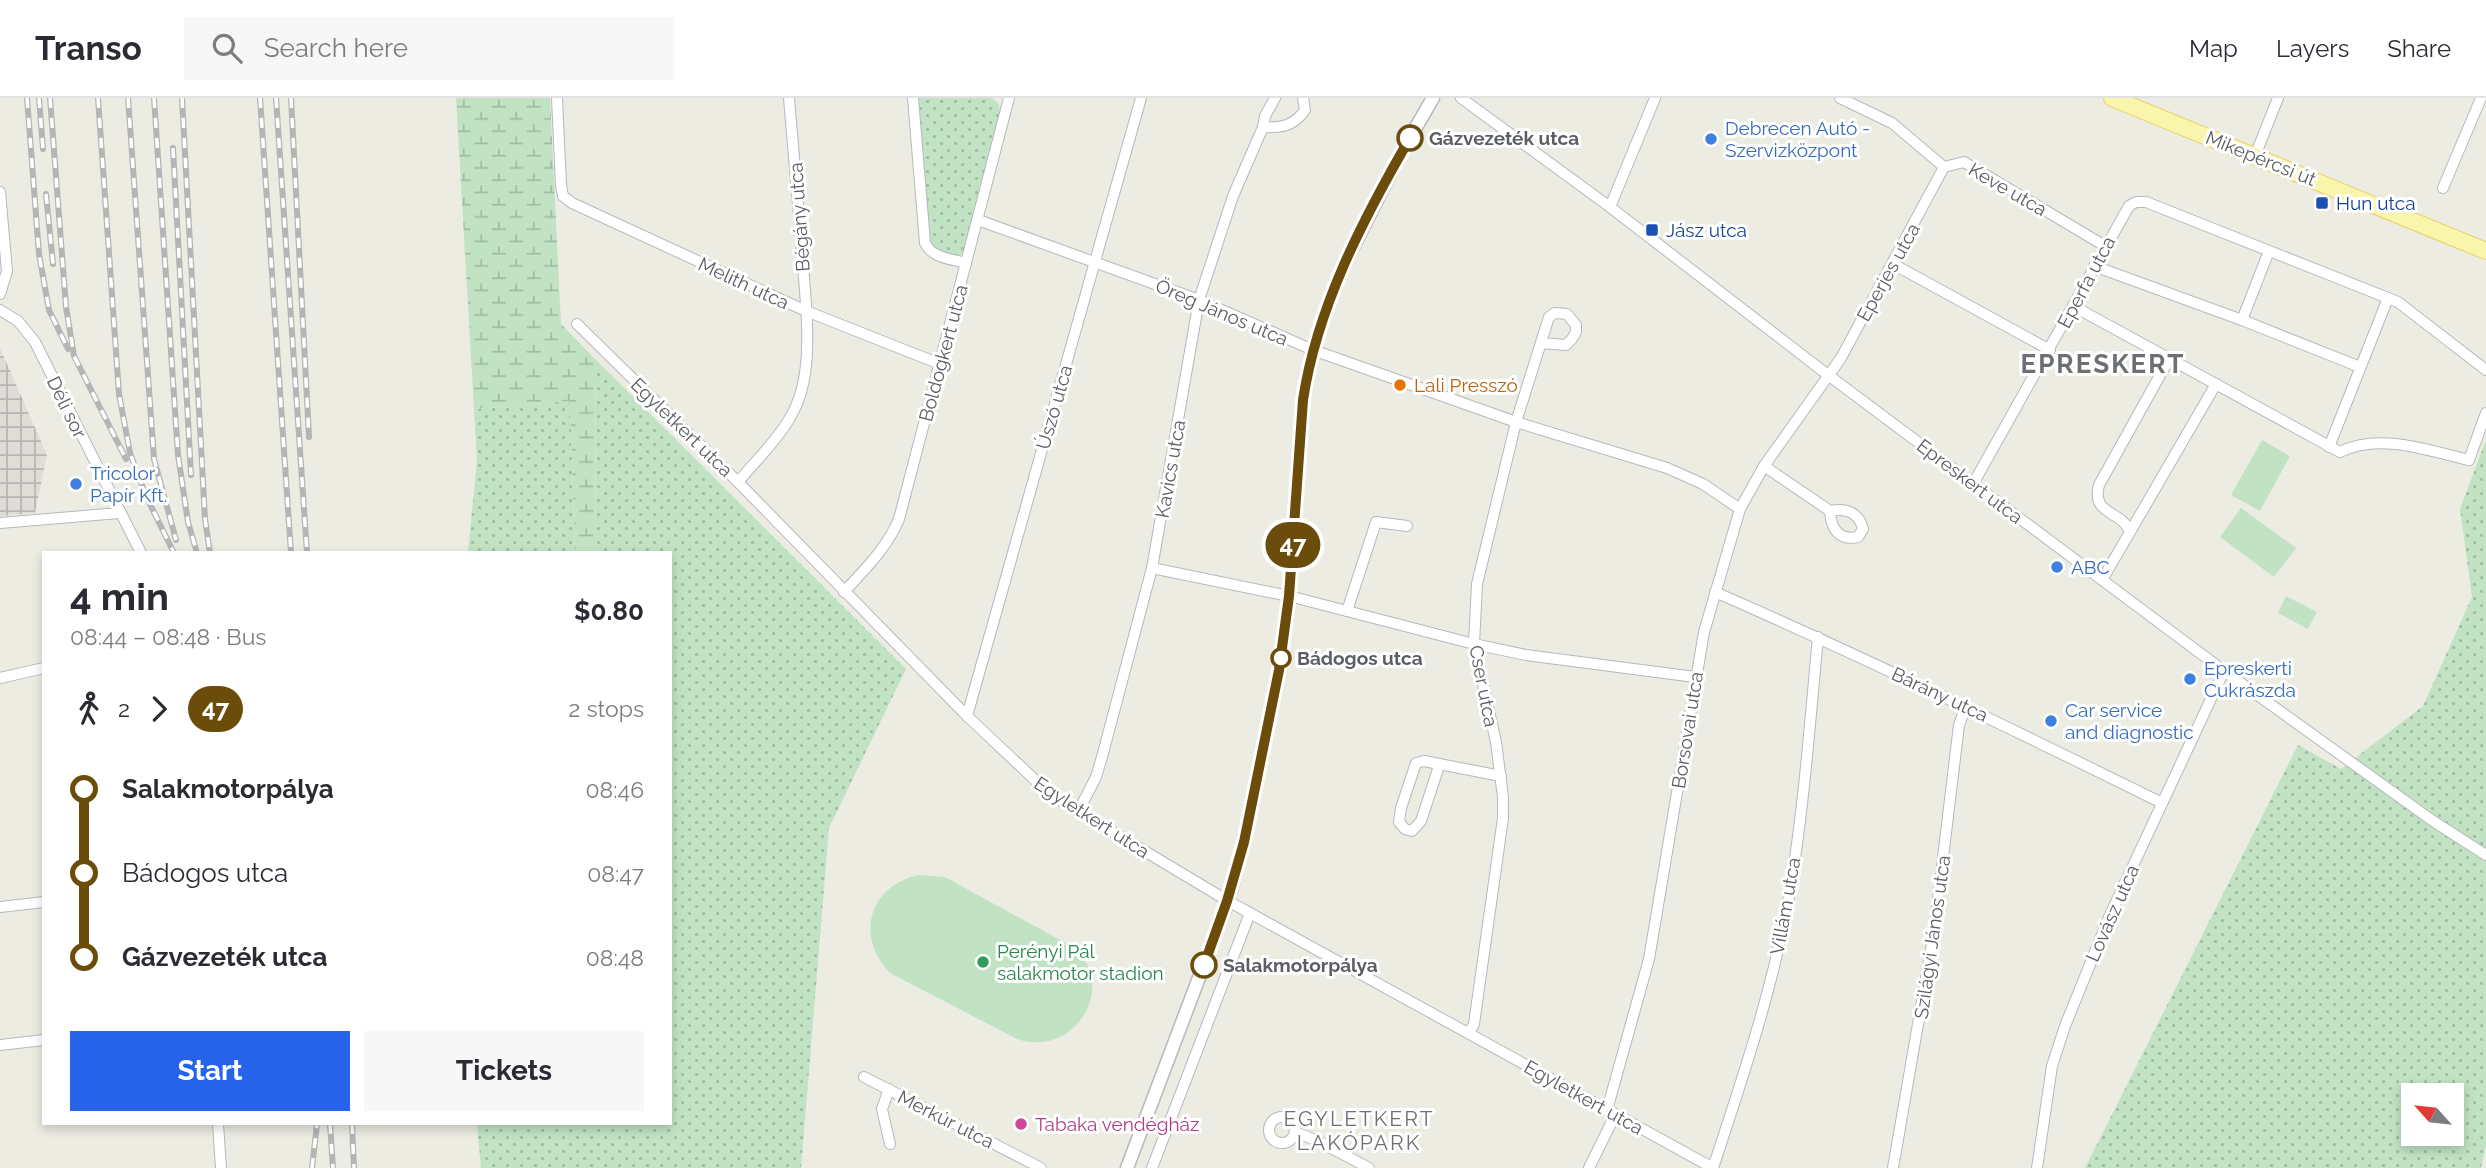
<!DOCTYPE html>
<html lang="en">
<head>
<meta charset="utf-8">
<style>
	:root { --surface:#fff; --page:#f7f7f7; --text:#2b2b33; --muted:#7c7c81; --line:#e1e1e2; --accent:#2563eb }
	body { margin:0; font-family:Raleway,sans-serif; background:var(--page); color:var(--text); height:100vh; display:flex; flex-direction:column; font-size:26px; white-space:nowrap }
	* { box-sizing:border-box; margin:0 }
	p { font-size:23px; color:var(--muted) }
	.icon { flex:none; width:38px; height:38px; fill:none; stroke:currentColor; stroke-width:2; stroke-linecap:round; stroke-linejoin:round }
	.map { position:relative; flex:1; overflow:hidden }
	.sheet { position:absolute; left:42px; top:453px; width:630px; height:574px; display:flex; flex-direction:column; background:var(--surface); border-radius:0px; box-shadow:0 4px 10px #0003 }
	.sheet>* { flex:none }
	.badge { padding:0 14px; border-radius:23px; font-size:24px; line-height:46px }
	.needle { width:46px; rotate:297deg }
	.tools { position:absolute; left:2401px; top:985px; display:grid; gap:14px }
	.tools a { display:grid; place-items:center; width:63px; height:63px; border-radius:0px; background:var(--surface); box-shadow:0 4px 10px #0003; font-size:35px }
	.map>.badge { position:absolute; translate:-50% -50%; box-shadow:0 0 0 4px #fff }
	.legs { display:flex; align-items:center; gap:10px; height:77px; padding:0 28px; font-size:23px }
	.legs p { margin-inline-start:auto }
	.summary { display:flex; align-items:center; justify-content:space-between; height:119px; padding:0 28px }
	h1 { font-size:38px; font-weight:700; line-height:52px }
	.action { display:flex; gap:14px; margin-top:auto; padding:14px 28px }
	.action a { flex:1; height:80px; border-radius:0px; background:var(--accent); color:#fff; font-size:28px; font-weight:700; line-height:80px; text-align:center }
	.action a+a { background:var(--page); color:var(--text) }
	ul { padding:0 28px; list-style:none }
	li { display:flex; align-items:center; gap:24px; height:84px; font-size:26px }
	li i { display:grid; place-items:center; width:10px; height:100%; margin:0 9px; background:currentColor }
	li i::after { content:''; width:18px; height:18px; margin:-9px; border:5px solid; border-radius:50%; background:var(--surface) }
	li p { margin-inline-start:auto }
	li:first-child i { background:linear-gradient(#0000 50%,currentColor 0) }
	li:last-child i { background:linear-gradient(currentColor 50%,#0000 0) }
	header { display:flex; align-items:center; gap:42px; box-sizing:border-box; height:98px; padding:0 35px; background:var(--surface); border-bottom:2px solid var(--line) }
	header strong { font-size:33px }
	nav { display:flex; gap:38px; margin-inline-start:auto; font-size:24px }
	.search { width:490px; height:63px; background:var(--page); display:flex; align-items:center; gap:18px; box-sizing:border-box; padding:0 24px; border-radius:0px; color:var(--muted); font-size:26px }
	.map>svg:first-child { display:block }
	.industrial { fill:url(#industrial-grid) }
	.green { fill:url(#green-dots); fill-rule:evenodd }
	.wetland { fill:url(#wetland-marsh) }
	.pitch { fill:#c1e3c4 }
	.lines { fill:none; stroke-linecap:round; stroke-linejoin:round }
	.minor-casing { stroke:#b6b8bd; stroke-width:12 }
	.tertiary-casing { stroke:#b6b8bd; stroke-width:15 }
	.primary-casing { stroke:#e8d061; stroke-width:18 }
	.minor { stroke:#fff; stroke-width:10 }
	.tertiary { stroke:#fff; stroke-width:12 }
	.primary { stroke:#faf5ac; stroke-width:16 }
	.rail-casing { stroke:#b4b5b5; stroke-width:6 }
	.rail { stroke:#fff; stroke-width:3.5; stroke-dasharray:10; stroke-linecap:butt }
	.line-1-casing { stroke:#fff; stroke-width:16 }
	.line-1 { stroke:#6b4c0b; stroke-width:10 }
	.stop-1-dot { fill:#fff; stroke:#6b4c0b; stroke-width:3.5 }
	.shop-dot { fill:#3f7fe0; stroke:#fff; stroke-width:2.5 }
	.transit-dot { fill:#1a4fb4; stroke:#fff; stroke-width:2.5 }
	.food-dot { fill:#e8710a; stroke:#fff; stroke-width:2.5 }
	.leisure-dot { fill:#2e9e5b; stroke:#fff; stroke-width:2.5 }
	.hotel-dot { fill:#d1479c; stroke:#fff; stroke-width:2.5 }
	.labels { text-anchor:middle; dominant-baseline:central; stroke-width:6; stroke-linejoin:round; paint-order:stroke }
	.shop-label { font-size:19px; fill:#366cbe; stroke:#fff; text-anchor:start }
	.stop-label { font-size:19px; font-weight:bold; fill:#5b5e63; stroke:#fff; text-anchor:start }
	.street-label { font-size:19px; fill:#5b5e63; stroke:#fff }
	.transit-label { font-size:19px; fill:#164399; stroke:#fff; text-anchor:start }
	.food-label { font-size:19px; fill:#c56008; stroke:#fff; text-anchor:start }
	.leisure-label { font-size:19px; fill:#27864d; stroke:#fff; text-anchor:start }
	.hotel-label { font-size:19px; fill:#b23c85; stroke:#fff; text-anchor:start }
	.neighbourhood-label { font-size:21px; letter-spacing:2px; fill:#6c7075; stroke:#fff }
	.district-label { font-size:26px; font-weight:bold; letter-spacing:2px; fill:#6c7075; stroke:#fff }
</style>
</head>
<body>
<header>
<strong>Transo</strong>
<div class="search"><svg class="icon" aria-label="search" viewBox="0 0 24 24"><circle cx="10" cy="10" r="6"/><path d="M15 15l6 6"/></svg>Search here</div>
<nav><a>Map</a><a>Layers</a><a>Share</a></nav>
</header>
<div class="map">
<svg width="2486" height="1070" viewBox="0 0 2486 1070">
	<defs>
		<pattern id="industrial-grid" width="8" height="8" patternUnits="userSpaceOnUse" patternTransform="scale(1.75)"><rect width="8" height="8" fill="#dfddd7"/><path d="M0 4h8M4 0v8" fill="none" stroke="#b8b6b2"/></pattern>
		<pattern id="green-dots" width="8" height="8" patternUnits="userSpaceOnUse" patternTransform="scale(1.75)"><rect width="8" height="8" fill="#c1e3c4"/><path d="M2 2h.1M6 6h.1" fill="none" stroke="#a0bba3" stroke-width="1.8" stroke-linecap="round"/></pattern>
		<pattern id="wetland-marsh" width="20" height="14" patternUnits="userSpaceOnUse" patternTransform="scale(1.75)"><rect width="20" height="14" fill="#c1e3c4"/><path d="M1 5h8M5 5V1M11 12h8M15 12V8" fill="none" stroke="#a0bba3"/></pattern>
	</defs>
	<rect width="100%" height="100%" fill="#edece3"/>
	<!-- industrial -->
	<polygon class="industrial" points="0,250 47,357 35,415 0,418"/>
	<!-- green -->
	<g class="green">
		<polygon points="914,0 993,0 999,7 1000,18 966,152 958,159 945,159 929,146"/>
		<polygon points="595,261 906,571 829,730 801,1070 481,1070 477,1026 670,1026 670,455 596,455"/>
		<polygon points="570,303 575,455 468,455 477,362 474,311"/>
		<path d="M2486 342V1048L2481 1070H2085L2298 647 2341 671 2423 608 2472 499 2460 411ZM2413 998H2452V1036H2413Z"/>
	</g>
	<!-- wetland -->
	<polygon class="wetland" points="456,0 550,0 561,226 595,261 596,455 575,455 570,303 474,311"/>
	<!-- pitch -->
	<g class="pitch">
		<polygon points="2262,342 2290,358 2260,413 2231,397"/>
		<polygon points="2241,410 2296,450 2274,479 2220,439"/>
		<polygon points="2286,498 2317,514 2308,531 2278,515"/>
		<path d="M918 777 945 779 1073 849C1119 886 1076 961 1017 941L890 875C855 839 868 789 918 777Z"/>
	</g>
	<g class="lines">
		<defs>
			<g id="minor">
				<polyline points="557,0 561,87 563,98 572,105 806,213 940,266"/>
				<path d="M913 0 925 145C932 160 951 161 966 165"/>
				<polyline points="1461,0 1610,109 1828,277 2224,573 2433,723 2486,757"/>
				<polyline points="1840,0 1892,25 1944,69 1964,64 2105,148"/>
				<path d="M1263 29C1282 30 1294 28 1305 12L1303 0"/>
				<polyline points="2255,58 2278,0"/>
				<polyline points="2443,90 2481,0"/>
				<polyline points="0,94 7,173 0,196"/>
				<polyline points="1610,109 1655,0"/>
				<polyline points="978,122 1199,202 1313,252 1516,324 1667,370 1703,386 1740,411"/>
				<polyline points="1893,166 2050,252"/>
				<polyline points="2094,168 2242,222 2360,269"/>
				<path d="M2073 208 2340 354C2380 334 2429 353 2469 362L2486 315"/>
				<polyline points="0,212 18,223 35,244 141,455"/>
				<polyline points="2242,222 2269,153"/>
				<polyline points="577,226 738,384 967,618 1051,697 1228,803 1713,1070"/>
				<polyline points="2329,349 2388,200"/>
				<path d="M1764 368 1830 413C1846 410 1859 414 1863 431L1858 439C1839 443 1831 431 1830 413"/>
				<path d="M738 384C757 361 784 336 796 308 815 265 805 201 802 154 798 103 793 51 789 0"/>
				<polyline points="1973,386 2129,108 2136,104 2146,104 2398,204 2486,272"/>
				<polyline points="0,425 119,415"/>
				<polyline points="2130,434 2216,286"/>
				<polyline points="1152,470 1289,498 1474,546 1526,557 1695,579"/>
				<path d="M2102 482 2130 434C2122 412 2091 418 2099 387L2169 261"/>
				<path d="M844 494C865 471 887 450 899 421L1009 0"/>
				<path d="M1715 494C1866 560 2014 632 2162 705"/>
				<polyline points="1347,513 1376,424 1407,428"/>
				<polyline points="0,580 44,570"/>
				<polyline points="967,618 1141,0"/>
				<polyline points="1438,671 1421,723 1412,733 1405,731 1399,724 1401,710 1416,665 1424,663 1501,678"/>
				<polyline points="1078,714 1096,679 1102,659 1152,470 1199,202 1233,98 1263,29 1265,18 1275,0"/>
				<polyline points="0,809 44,804"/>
				<polyline points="1469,935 1474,926 1503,720 1503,699 1496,644 1474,546 1477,486 1516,324 1549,219 1555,215 1567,216 1576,227 1576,234 1572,241 1566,247 1541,245"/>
				<polyline points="0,947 44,942"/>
				<polyline points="864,979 1041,1070"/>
				<polyline points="889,991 882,1011 890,1046"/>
				<polyline points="1607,1012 1649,861 1704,534 1740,411 1764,368 1841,260 1944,69"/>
				<circle cx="1282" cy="1032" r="13"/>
				<polyline points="218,1026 221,1070"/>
				<polyline points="1295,1034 1318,1043 1369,1070"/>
				<polyline points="1152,1070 1250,815"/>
				<polyline points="1589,1070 1615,1017"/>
				<path d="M1713 1070C1743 979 1774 887 1790 793 1804 709 1810 623 1818 539"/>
				<polyline points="1893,1070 1934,834 1959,627 1966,608"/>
				<polyline points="2037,1070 2052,968 2065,928 2110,817 2224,573"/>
			</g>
			<polyline id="tertiary" points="1127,1070 1228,803 1244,744 1279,572 1289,498 1303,302 1313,252 1331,198 1345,165 1401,55 1433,0"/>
			<polyline id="primary" points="2112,0 2486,153"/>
		</defs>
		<!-- minor casing -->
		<use href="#minor" class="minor-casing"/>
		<!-- tertiary casing -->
		<use href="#tertiary" class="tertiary-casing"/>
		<!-- primary casing -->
		<use href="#primary" class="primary-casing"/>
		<!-- minor -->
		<use href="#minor" class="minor"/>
		<!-- tertiary -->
		<use href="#tertiary" class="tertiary"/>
		<!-- primary -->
		<use href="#primary" class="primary"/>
		<defs>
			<g id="rail">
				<polyline points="27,0 39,156 49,212 68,251"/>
				<polyline points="39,0 43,51"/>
				<polyline points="50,0 66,209 74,258 126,361"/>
				<polyline points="98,0 119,296 130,355 146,398 174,455"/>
				<polyline points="128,0 154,361 176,442"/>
				<polyline points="154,0 178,357 188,424 197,455"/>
				<polyline points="182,0 205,421 210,455"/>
				<polyline points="260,0 291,455"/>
				<polyline points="276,0 307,455"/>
				<polyline points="291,0 309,339"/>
				<polyline points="173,50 191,377"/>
				<polyline points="46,96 53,166"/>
				<polyline points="330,1026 333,1070"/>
				<polyline points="352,1026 354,1070"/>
				<polyline points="312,1070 317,1026"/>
			</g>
		</defs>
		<!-- rail casing -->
		<use href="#rail" class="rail-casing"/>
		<!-- rail -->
		<use href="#rail" class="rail"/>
	</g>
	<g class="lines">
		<defs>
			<path id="line-1" d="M1204 867 1227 803 1244 744 1279 572 1289 498 1303 302C1317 209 1363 121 1410 40"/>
		</defs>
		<!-- line-1 casing -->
		<use href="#line-1" class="line-1-casing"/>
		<!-- line-1 -->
		<use href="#line-1" class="line-1"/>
	</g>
	<!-- markers -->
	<g class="stop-1-dot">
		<circle cx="1410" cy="40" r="12"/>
		<circle cx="1281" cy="560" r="9"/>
		<circle cx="1204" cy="867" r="12"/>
	</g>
	<g class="shop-dot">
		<circle cx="1711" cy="41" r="7"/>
		<circle cx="76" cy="386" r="7"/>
		<circle cx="2057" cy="469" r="7"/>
		<circle cx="2190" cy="581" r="7"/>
		<circle cx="2051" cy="623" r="7"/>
	</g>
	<g class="transit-dot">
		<rect x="2315" y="98" width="14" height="14" rx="3.5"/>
		<rect x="1645" y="125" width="14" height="14" rx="3.5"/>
	</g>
	<circle class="food-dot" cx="1400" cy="287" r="7"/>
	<circle class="leisure-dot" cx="983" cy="864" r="7"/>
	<circle class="hotel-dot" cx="1021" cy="1026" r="7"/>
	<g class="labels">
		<!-- shop labels -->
		<g class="shop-label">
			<text x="1725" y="30">Debrecen Autó -<tspan x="1725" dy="22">Szervizközpont</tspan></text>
			<text x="90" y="375">Tricolor<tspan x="90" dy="22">Papír Kft.</tspan></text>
			<text x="2071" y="469">ABC</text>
			<text x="2204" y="570">Epreskerti<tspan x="2204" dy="22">Cukrászda</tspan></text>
			<text x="2065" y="612">Car service<tspan x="2065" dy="22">and diagnostic</tspan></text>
		</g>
		<!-- stop labels -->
		<g class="stop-label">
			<text x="1429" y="40">Gázvezeték utca</text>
			<text x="1297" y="560">Bádogos utca</text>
			<text x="1223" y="867">Salakmotorpálya</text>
		</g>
		<!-- street labels -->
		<g class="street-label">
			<text transform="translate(2261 60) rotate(22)">Mikepércsi út</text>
			<text transform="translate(2008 91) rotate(30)">Keve utca</text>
			<text transform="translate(799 119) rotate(-94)">Bégány utca</text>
			<text transform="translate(1888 174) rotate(-61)">Eperjes utca</text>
			<text transform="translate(2086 184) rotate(-62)">Eperfa utca</text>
			<text transform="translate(744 185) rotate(25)">Melith utca</text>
			<text transform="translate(1222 214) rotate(23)">Öreg János utca</text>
			<text transform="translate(943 255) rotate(-75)">Boldogkert utca</text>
			<text transform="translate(67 309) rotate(64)">Déli sor</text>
			<text transform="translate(1054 309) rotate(-74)">Úszó utca</text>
			<text transform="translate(682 329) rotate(44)">Egyletkert utca</text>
			<text transform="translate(1170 371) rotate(-80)">Kavics utca</text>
			<text transform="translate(1970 383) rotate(37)">Epreskert utca</text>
			<text transform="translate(1484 588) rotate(79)">Cser utca</text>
			<text transform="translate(1940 596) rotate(25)">Bárány utca</text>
			<text transform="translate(1687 632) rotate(-81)">Borsovai utca</text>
			<text transform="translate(1092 719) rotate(33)">Egyletkert utca</text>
			<text transform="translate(1785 808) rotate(-80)">Villám utca</text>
			<text transform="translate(2112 815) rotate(-66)">Lovász utca</text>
			<text transform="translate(1932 839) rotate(-82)">Szilágyi János utca</text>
			<text transform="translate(1584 999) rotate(29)">Egyletkert utca</text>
			<text transform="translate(946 1021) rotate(27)">Merkúr utca</text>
		</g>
		<!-- transit labels -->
		<g class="transit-label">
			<text x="2336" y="105">Hun utca</text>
			<text x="1666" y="132">Jász utca</text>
		</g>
		<!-- food labels -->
		<g class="food-label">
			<text x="1414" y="287">Lali Presszó</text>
		</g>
		<!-- leisure labels -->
		<g class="leisure-label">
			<text x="997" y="853">Perényi Pál<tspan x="997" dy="22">salakmotor stadion</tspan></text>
		</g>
		<!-- hotel labels -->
		<g class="hotel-label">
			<text x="1035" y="1026">Tabaka vendégház</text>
		</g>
		<!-- neighbourhood labels -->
		<g class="neighbourhood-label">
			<text x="1359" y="1020">EGYLETKERT<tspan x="1359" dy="24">LAKÓPARK</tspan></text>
		</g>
		<!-- district labels -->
		<g class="district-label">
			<text x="2103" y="266">EPRESKERT</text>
		</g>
	</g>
</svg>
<div class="tools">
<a><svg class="needle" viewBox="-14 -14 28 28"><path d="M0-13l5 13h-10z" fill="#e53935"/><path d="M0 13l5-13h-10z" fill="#7c7c81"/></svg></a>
</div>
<b class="badge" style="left:1293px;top:447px;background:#6b4c0b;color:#fff">47</b>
<section class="sheet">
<div class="summary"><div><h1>4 min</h1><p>08:44 – 08:48 · Bus</p></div><b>$0.80</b></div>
<div class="legs"><svg class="icon" aria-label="walk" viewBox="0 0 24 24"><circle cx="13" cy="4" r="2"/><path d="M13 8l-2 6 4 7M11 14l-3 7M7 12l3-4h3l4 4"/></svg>2<svg class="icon" aria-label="forward" viewBox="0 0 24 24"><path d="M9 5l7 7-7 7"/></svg><b class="badge" style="background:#6b4c0b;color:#fff">47</b><p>2 stops</p></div>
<ul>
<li><i style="color:#6b4c0b"></i><b>Salakmotorpálya</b><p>08:46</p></li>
<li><i style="color:#6b4c0b"></i><span>Bádogos utca</span><p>08:47</p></li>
<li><i style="color:#6b4c0b"></i><b>Gázvezeték utca</b><p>08:48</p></li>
</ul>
<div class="action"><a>Start</a><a>Tickets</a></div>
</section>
</div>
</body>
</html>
